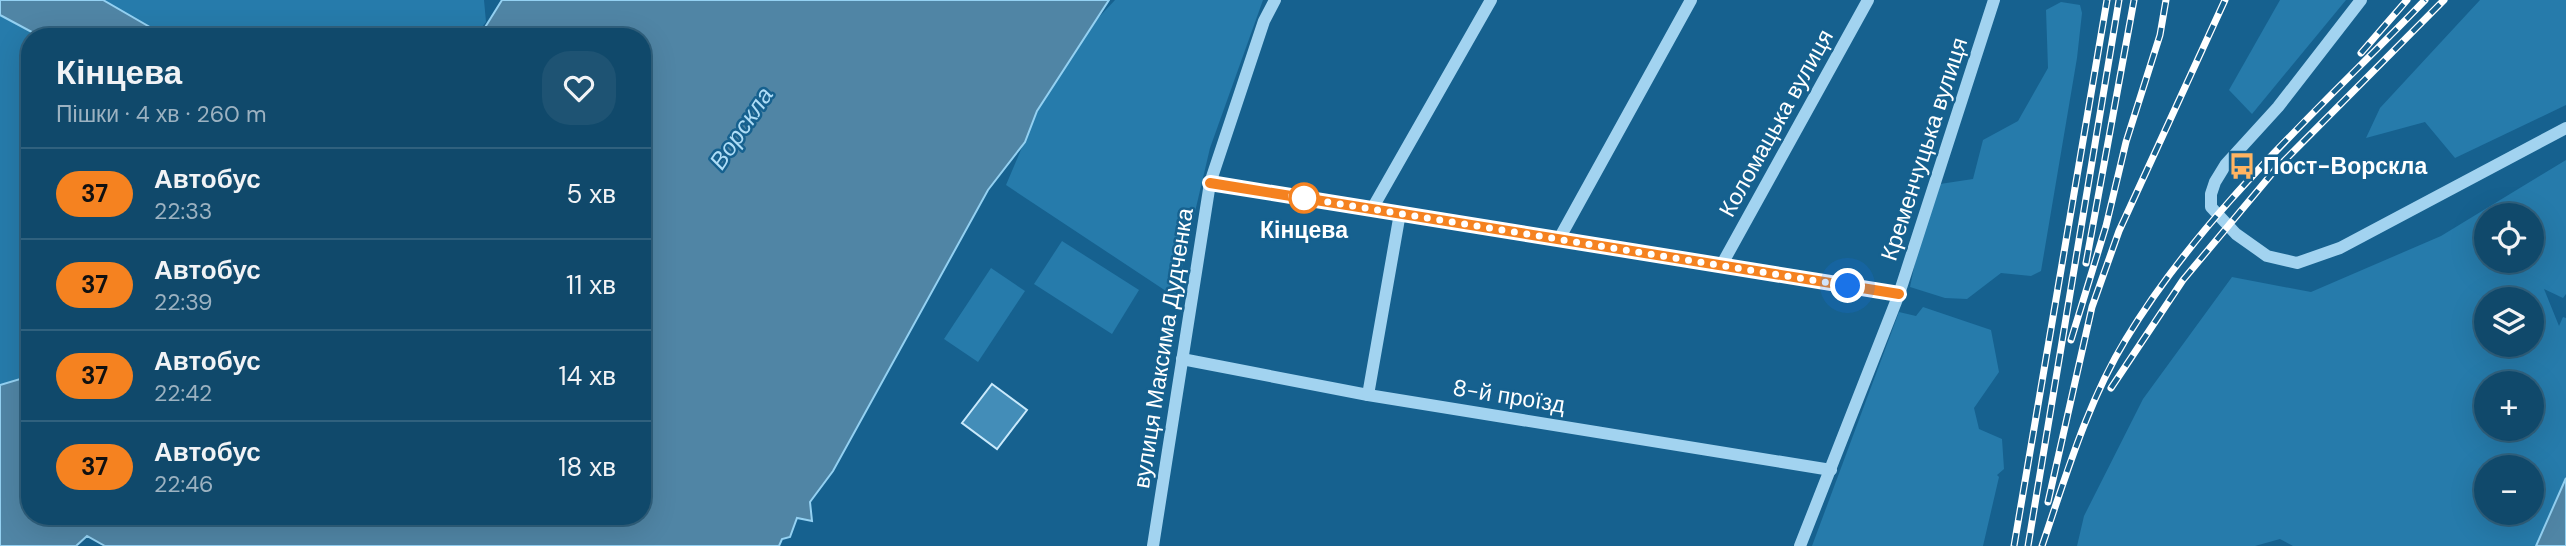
<!DOCTYPE html>
<html lang="uk">
<head>
<meta charset="utf-8">
<style>
	:root { --surface:#10496b; --page:#1e5373; --text:#f1f3f6; --muted:#9cb2c1; --line:#30617e }
	body { margin:0; font-family:"DM Sans",sans-serif; background:var(--page); color:var(--text); height:100vh; display:flex; flex-direction:column; font-size:26px; white-space:nowrap }
	* { box-sizing:border-box; margin:0 }
	p { font-size:23px; color:var(--muted) }
	.icon { flex:none; width:38px; height:38px; fill:none; stroke:currentColor; stroke-width:2; stroke-linecap:round; stroke-linejoin:round }
	.map { position:relative; flex:1; overflow:hidden }
	.panel { position:absolute; left:21px; top:28px; width:630px; height:497px; display:flex; flex-direction:column; background:var(--surface); border-radius:28px; box-shadow:0 7px 28px #0002,0 0 0 2px var(--line) }
	.panel>* { flex:none }
	.badge { padding:0 14px; border-radius:23px; font-size:24px; line-height:46px }
	.tools { position:absolute; left:2474px; top:203px; display:grid; gap:14px }
	.tools a { display:grid; place-items:center; width:70px; height:70px; border-radius:50%; background:var(--surface); box-shadow:0 7px 28px #0002,0 0 0 2px var(--line); font-size:35px }
	.you { position:absolute; width:35px; height:35px; margin:-18px; border:5px solid #fff; border-radius:50%; background:#1a73e8; box-shadow:0 0 0 10px #1a73e833 }
	.map>.badge { position:absolute; translate:-50% -50%; box-shadow:0 0 0 4px #fff }
	.round { display:grid; place-items:center; flex:none; width:74px; height:74px; border-radius:28px; background:var(--page) }
	.headline { display:flex; align-items:center; justify-content:space-between; height:119px; padding:0 35px }
	h1 { font-size:33px; font-weight:800; line-height:52px }
	ul { padding:0; list-style:none }
	li { display:flex; align-items:center; gap:21px; height:91px; padding:0 35px; border-top:2px solid var(--line) }
	li div { flex:1 }
	li b { display:block; font-size:26px }
	li em { font-style:normal }
	li .badge { min-width:77px; font-weight:700; text-align:center }
	.map>svg:first-child { display:block }
	.green { fill:#267bab; fill-rule:evenodd }
	.water { fill:#5085a5; stroke:#94d1f2; stroke-width:2 }
	.building { fill:#438db8; stroke:#c9e9fb; stroke-width:2 }
	.lines { fill:none; stroke-linecap:round; stroke-linejoin:round }
	.minor { stroke:#a2d3f0; stroke-width:12 }
	.rail-casing { stroke:#fff; stroke-width:7 }
	.rail { stroke:#16618f; stroke-width:4.5; stroke-dasharray:13; stroke-linecap:butt }
	.line-casing { stroke:#fff; stroke-width:16 }
	.line { stroke:#f58220; stroke-width:10 }
	.walk { stroke:#fff; stroke-width:7; stroke-dasharray:0 12.6 }
	.stop-dot { fill:#fff; stroke:#f58220; stroke-width:3.5 }
	.labels { text-anchor:middle; dominant-baseline:central; stroke-width:5; stroke-linejoin:round; paint-order:stroke }
	.street-label { font-size:23px; fill:#fff; stroke:#16618f }
	.poi-label { font-size:23px; font-weight:bold; fill:#fff; stroke:#16618f; text-anchor:start }
	.stop-label { font-size:23px; font-weight:bold; fill:#fff; stroke:#16618f }
	.water-label { font-size:24px; font-style:italic; fill:#aeddf7; stroke:#16618f }
</style>
</head>
<body>
<div class="map">
<svg width="2566" height="546" viewBox="0 0 2566 546">
	<rect width="100%" height="100%" fill="#16618f"/>
	<!-- green -->
	<g class="green">
		<polygon points="103,0 484,0 486,22 474,37 167,37"/>
		<polygon points="1115,0 1263,0 1210,148 1175,297 1006,185 1037,112 1071,47"/>
		<polygon points="2280,0 2346,0 2252,114 2229,90"/>
		<polygon points="2480,0 2566,0 2566,105 2455,158 2425,122 2366,138 2380,108"/>
		<polygon points="2061,2 2080,5 2082,13 2077,58 2041,271 2031,276 2001,273 1967,299 1945,298 1910,287 1917,253 1940,184 1973,179 1983,140 2018,121 2048,68 2046,10"/>
		<polygon points="0,15 40,37 30,37 30,376 0,385"/>
		<path d="M2566 160V294L2563 298 2544 289 2559 326 2563 317 2566 318V478L2536 546H2293L2280 539 2255 546H2077L2084 516 2143 399 2232 277 2311 292 2441 236ZM2487 215H2532V261H2487ZM2487 299H2532V345H2487ZM2487 383H2532V429H2487ZM2487 467H2532V513H2487Z"/>
		<polygon points="1062,241 1139,290 1112,334 1034,284"/>
		<polygon points="991,268 1025,291 978,362 944,339"/>
		<polygon points="1923,307 1991,330 1999,372 1974,408 1979,429 2002,439 2004,469 1997,475 1999,477 1983,546 1812,546 1899,312 1916,316"/>
	</g>
	<!-- water -->
	<g class="water">
		<polygon points="0,0 103,0 167,37 41,37 0,15"/>
		<polygon points="502,0 1109,0 1037,111 1025,142 988,190 833,471 810,502 812,521 797,518 790,537 782,539 779,546 105,546 87,536 76,546 0,546 0,385 30,376 30,516 642,516 642,37 479,37"/>
		<polygon points="2566,478 2566,546 2536,546"/>
	</g>
	<!-- building -->
	<polygon class="building" points="992,384 1027,410 997,449 962,423"/>
	<g class="lines">
		<!-- minor -->
		<g class="minor">
			<polyline points="2361,0 2278,107 2226,164 2215,182 2211,194 2211,207 2236,234 2267,256 2297,263 2340,248 2566,128"/>
			<polyline points="1210,183 1899,294"/>
			<polyline points="1372,209 1491,0"/>
			<polyline points="1559,239 1691,0"/>
			<polyline points="1721,266 1868,0"/>
			<polyline points="1182,359 1368,395 1831,470"/>
			<polyline points="1368,395 1400,213"/>
			<polyline points="1153,546 1210,183 1264,21 1275,0"/>
			<polyline points="1800,546 1899,294 1994,0"/>
		</g>
		<defs>
			<g id="rail">
				<polyline points="2361,53 2407,0"/>
				<polyline points="2086,263 2134,0"/>
				<polyline points="2071,340 2106,226 2126,142 2160,35 2166,0"/>
				<polyline points="2111,388 2183,280 2275,170 2444,0"/>
				<polyline points="2048,502 2092,307 2119,231 2225,0"/>
				<polyline points="2014,546 2107,0"/>
				<polyline points="2028,546 2119,0"/>
				<path d="M2042 546C2066 476 2087 403 2126 339 2204 210 2321 108 2425 0"/>
			</g>
		</defs>
		<!-- rail casing -->
		<use href="#rail" class="rail-casing"/>
		<!-- rail -->
		<use href="#rail" class="rail"/>
	</g>
	<g class="lines">
		<defs>
			<polyline id="line" points="1210,183 1899,294"/>
		</defs>
		<!-- line casing -->
		<use href="#line" class="line-casing"/>
		<!-- line -->
		<use href="#line" class="line"/>
		<!-- walk -->
		<polyline class="walk" points="1304,198 1291,196 1848,286"/>
	</g>
	<!-- icons -->
	<defs>
		<symbol id="bus-bare" viewBox="-9 -9 18 18"><path d="M-5-6H5V4H4V6H2V4H-2V6H-4V4H-5ZM-3.5-4V0h7V-4ZM-3.5 1.2v1.5H-2V1.2ZM2 1.2v1.5H3.5V1.2Z" fill="#ffb461" stroke="#16618f" stroke-width="2.5" paint-order="stroke"/></symbol>
	</defs>
	<g fill-rule="evenodd">
		<use href="#bus-bare" x="2223" y="147" width="38" height="38"/>
	</g>
	<!-- markers -->
	<circle class="stop-dot" cx="1304" cy="198" r="14"/>
	<g class="labels">
		<!-- street labels -->
		<g class="street-label">
			<text transform="translate(1776 123) rotate(-61)">Коломацька вулиця</text>
			<text transform="translate(1924 149) rotate(-72)">Кременчуцька вулиця</text>
			<text transform="translate(1163 348) rotate(-81)">вулиця Максима Дудченка</text>
			<text transform="translate(1509 396) rotate(9)">8-й проїзд</text>
		</g>
		<!-- poi labels -->
		<g class="poi-label">
			<text x="2263" y="166">Пост-Ворскла</text>
		</g>
		<!-- stop labels -->
		<g class="stop-label">
			<text x="1304" y="230">Кінцева</text>
		</g>
		<!-- water labels -->
		<g class="water-label">
			<text transform="translate(741 128) rotate(-56)">Ворскла</text>
		</g>
	</g>
</svg>
<div class="tools">
<a><svg class="icon" aria-label="locate" viewBox="0 0 24 24"><circle cx="12" cy="12" r="6"/><path d="M12 2v4M12 18v4M2 12h4M18 12h4"/></svg></a>
<a><svg class="icon" aria-label="layers" viewBox="0 0 24 24"><path d="M12 4l9 5-9 5-9-5zM3 14l9 5 9-5"/></svg></a>
<a>+</a>
<a>−</a>
</div>
<div class="you" style="left:1848px;top:286px"></div>
<section class="panel">
<div class="headline"><div><h1>Кінцева</h1><p>Пішки · 4 хв · 260 m</p></div><a class="round"><svg class="icon" aria-label="heart" viewBox="0 0 24 24"><path d="M12 20l-8-8c-3-5 5-10 8-4 3-6 11-1 8 4z"/></svg></a></div>
<ul>
<li><span class="badge" style="background:#f58220;color:#111">37</span><div><b>Автобус</b><p>22:33</p></div><em>5 хв</em></li>
<li><span class="badge" style="background:#f58220;color:#111">37</span><div><b>Автобус</b><p>22:39</p></div><em>11 хв</em></li>
<li><span class="badge" style="background:#f58220;color:#111">37</span><div><b>Автобус</b><p>22:42</p></div><em>14 хв</em></li>
<li><span class="badge" style="background:#f58220;color:#111">37</span><div><b>Автобус</b><p>22:46</p></div><em>18 хв</em></li>
</ul>
</section>
</div>
</body>
</html>
